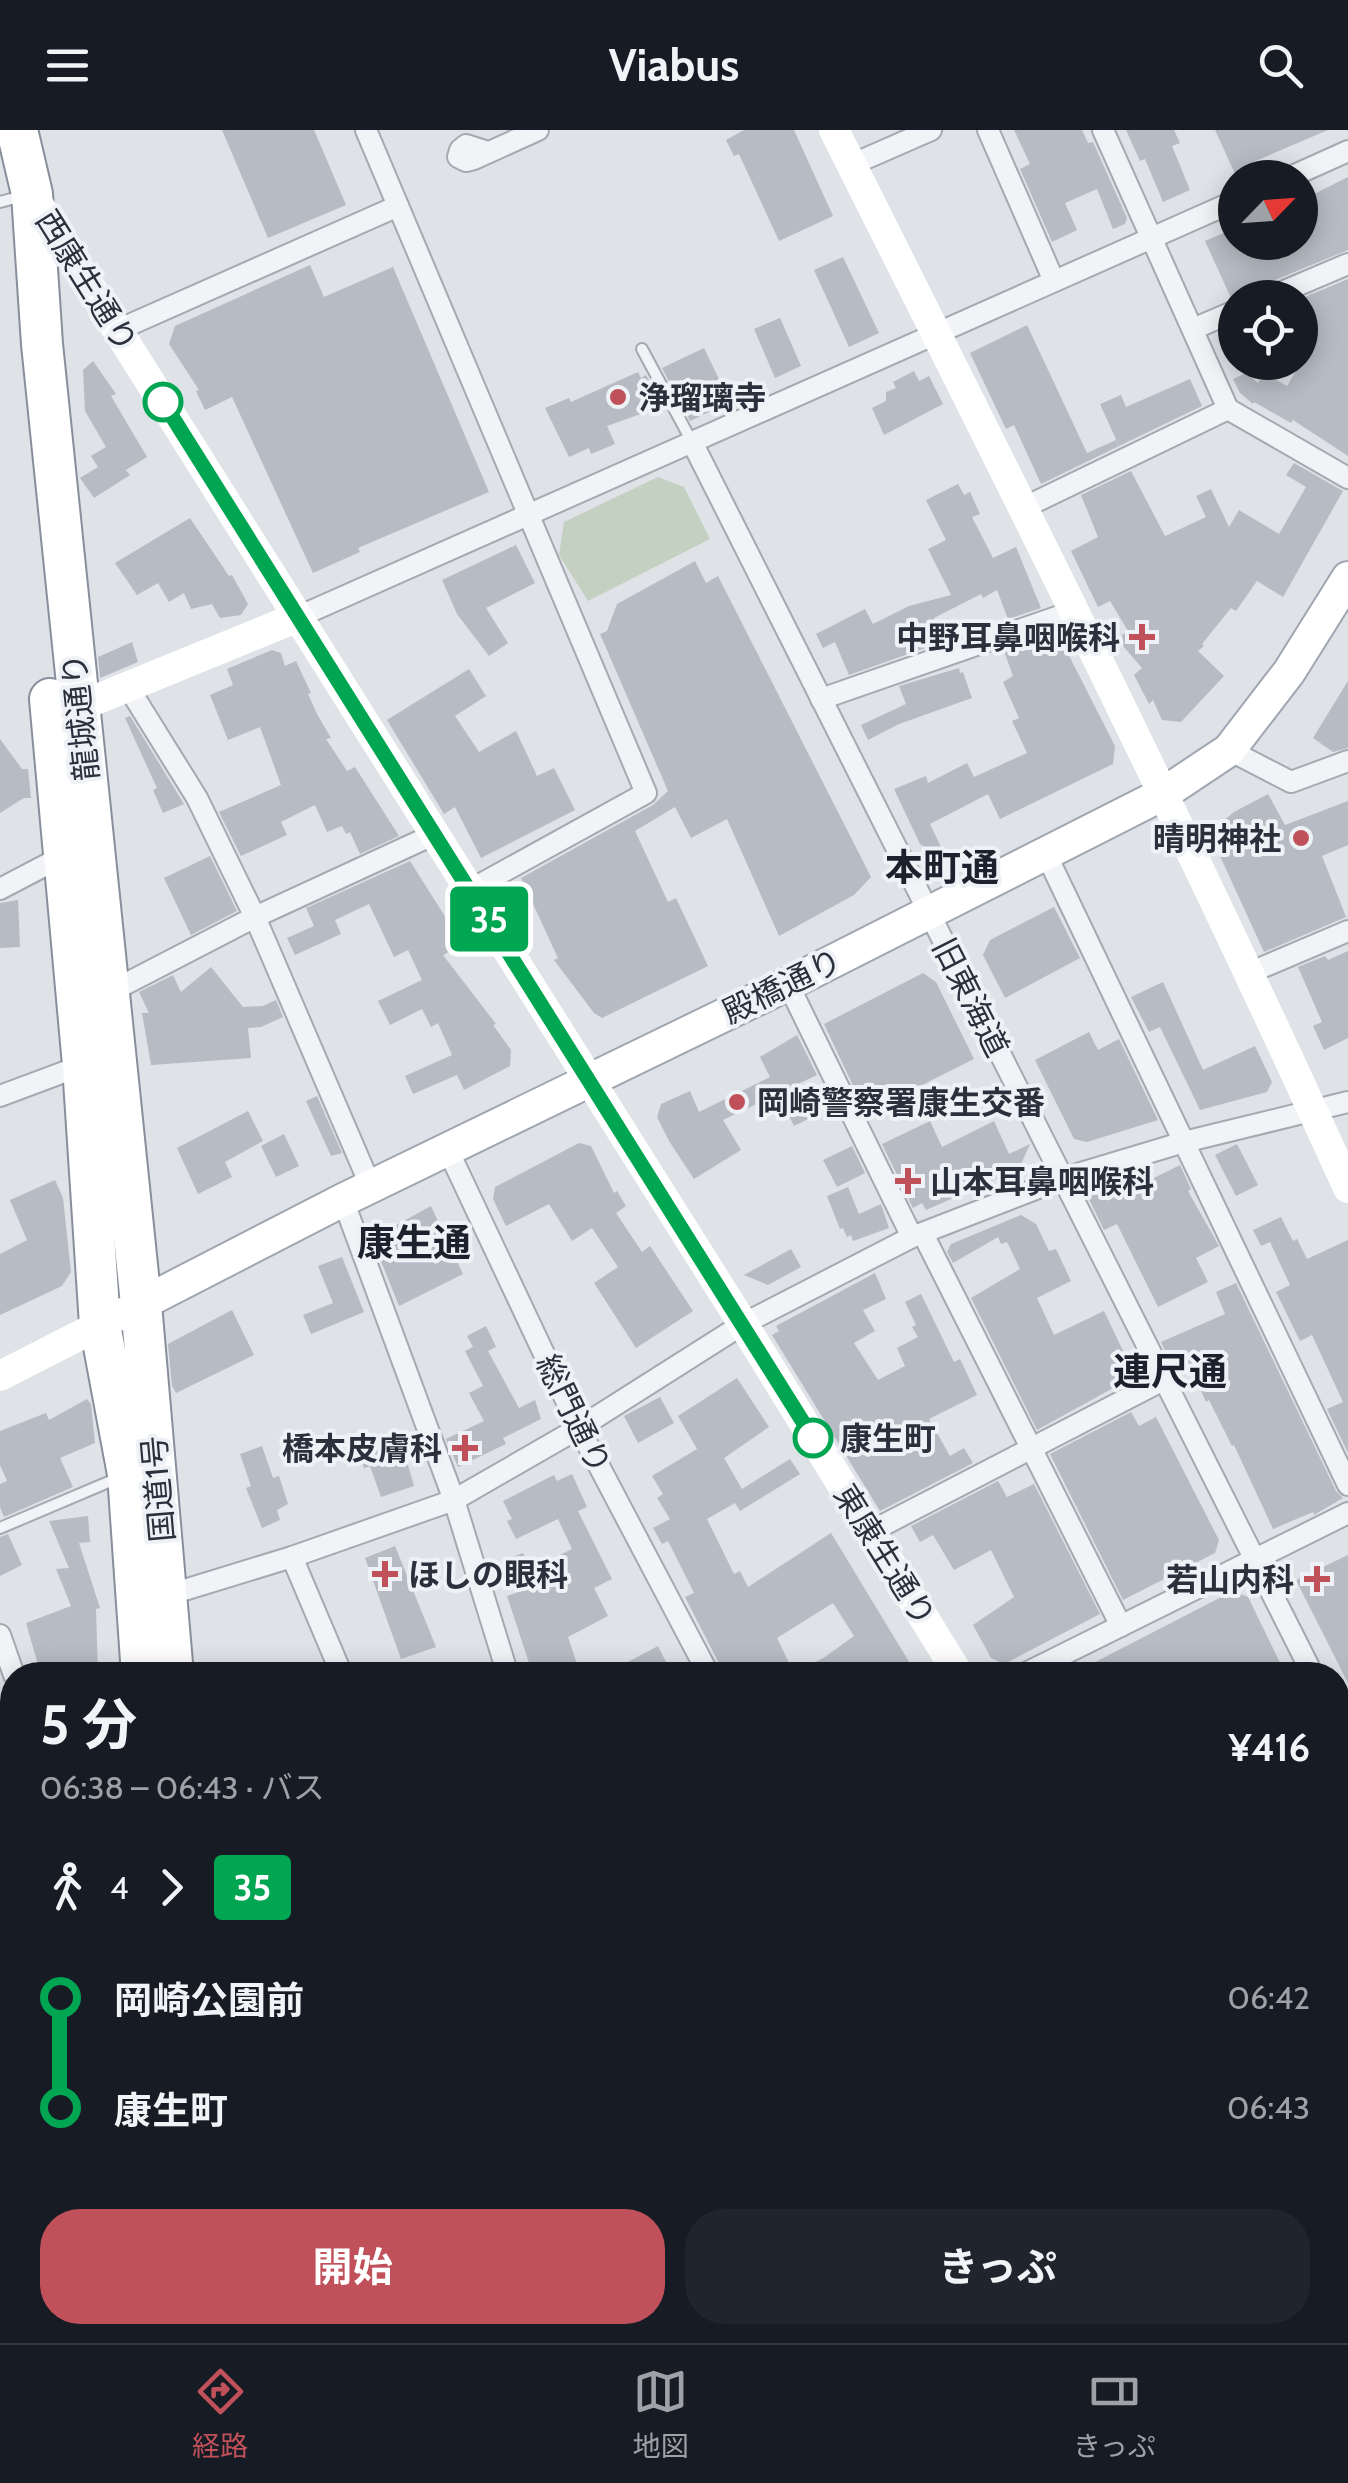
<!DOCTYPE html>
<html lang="ja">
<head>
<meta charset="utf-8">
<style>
	:root { --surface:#171b24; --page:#20242c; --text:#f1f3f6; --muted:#9ea1a6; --line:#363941; --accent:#c0515b }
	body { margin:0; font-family:Cabin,"Noto Sans JP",sans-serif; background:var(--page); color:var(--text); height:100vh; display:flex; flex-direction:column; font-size:38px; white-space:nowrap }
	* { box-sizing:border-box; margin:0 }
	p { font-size:32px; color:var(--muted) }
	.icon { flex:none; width:55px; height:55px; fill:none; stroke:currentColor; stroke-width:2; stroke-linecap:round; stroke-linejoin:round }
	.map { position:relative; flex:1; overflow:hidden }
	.side { position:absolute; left:0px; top:1532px; width:1350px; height:682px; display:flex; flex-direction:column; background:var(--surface); border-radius:40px 40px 0 0; box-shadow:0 5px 25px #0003 }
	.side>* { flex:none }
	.badge { padding:0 20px; border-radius:8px; font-size:35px; line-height:65px }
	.needle { width:65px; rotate:65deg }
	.buttons { position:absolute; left:1218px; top:30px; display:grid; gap:20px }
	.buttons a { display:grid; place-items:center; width:100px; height:100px; border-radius:50%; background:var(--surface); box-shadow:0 5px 25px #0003; font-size:50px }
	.map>.badge { position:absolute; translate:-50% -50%; box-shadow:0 0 0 5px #fff }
	.legs { display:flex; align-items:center; gap:15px; height:110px; padding:0 40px; font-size:32px }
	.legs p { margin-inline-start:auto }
	.summary { display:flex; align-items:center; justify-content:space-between; height:170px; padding:0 40px }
	h1 { font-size:55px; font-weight:700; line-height:75px }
	.primary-button { display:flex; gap:20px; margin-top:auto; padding:20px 40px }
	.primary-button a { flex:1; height:115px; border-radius:40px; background:var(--accent); color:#fff; font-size:40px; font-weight:700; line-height:115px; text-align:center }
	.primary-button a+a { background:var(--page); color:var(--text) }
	ul { padding:0 40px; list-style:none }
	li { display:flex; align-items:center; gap:35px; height:110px; font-size:38px }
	li i { display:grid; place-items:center; width:15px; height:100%; margin:0 12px; background:currentColor }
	li i::after { content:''; width:25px; height:25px; margin:-12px; border:8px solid; border-radius:50%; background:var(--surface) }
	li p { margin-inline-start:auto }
	li:first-child i { background:linear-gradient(#0000 50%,currentColor 0) }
	li:last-child i { background:linear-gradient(currentColor 50%,#0000 0) }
	header { display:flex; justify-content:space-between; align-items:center; height:130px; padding:0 40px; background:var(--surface); font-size:45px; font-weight:700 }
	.menu { display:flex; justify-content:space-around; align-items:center; height:140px; border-top:2px solid var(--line); background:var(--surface); font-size:28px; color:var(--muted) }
	.menu a { display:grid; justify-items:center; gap:5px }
	.menu .active { color:var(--accent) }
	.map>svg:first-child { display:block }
	.green { fill:#c4d0c1 }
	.building { fill:#b7bbc3; fill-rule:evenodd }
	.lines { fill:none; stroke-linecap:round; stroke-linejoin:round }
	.lane-casing { stroke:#a5a9b0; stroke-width:14 }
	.street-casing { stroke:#a5a9b0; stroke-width:24 }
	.primary-casing { stroke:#a0a6b1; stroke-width:36 }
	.highway-casing { stroke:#888f9c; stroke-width:44 }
	.lane { stroke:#f1f3f6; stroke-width:10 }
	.street { stroke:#f1f3f6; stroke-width:20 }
	.secondary { stroke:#fff; stroke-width:30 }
	.primary { stroke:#fff; stroke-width:32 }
	.highway { stroke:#fff; stroke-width:40 }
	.line-1-casing { stroke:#fff; stroke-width:22 }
	.line-1 { stroke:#00a651; stroke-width:15 }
	.poi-dot { fill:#c0515b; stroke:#eef1f5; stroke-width:4 }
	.stop-1-dot { fill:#fff; stroke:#00a651; stroke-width:5 }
	.labels { text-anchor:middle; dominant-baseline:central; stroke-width:8; stroke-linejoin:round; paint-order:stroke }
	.street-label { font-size:32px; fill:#2a303c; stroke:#eef1f5 }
	.poi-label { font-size:32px; font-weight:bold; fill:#2a303c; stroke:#eef1f5; text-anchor:start }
	.stop-label { font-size:32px; font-weight:bold; fill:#2a303c; stroke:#eef1f5; text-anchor:start }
	.quarter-label { font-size:38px; font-weight:bold; fill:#1c212d; stroke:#eef1f5 }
</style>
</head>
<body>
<header><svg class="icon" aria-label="menu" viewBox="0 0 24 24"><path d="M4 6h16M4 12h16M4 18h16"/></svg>Viabus<svg class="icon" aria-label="search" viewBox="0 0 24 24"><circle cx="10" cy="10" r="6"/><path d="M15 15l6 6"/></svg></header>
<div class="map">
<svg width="1348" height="2213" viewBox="0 0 1348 2213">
	<rect width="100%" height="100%" fill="#dfe2e7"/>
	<!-- green -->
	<g class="green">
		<polygon points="658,347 684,357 710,409 588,471 559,425 564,392"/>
		<polygon points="1338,1677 1341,1698 1348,1704 1348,1857 1338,1862"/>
		<polygon points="12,1974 12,2025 0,2027 0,1976"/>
	</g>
	<!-- building -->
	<g class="building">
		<polygon points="222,0 314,0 346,75 268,108"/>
		<polygon points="744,0 794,0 833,86 779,111 739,24 734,26 726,10"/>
		<polygon points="1014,0 1082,0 1088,13 1093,12 1127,88 1125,94 1113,99 1097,59 1065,73 1077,100 1052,112 1020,39 1030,34"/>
		<polygon points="1126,0 1174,0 1180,13 1172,16 1190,60 1163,72 1145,29 1140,31"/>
		<polygon points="1215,0 1328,0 1251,33 1253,39 1236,46"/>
		<polygon points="1348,47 1348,120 1263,155 1251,168 1231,168 1205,111 1228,101 1233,112 1300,112 1300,71"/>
		<polygon points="843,127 879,203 849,217 814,140"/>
		<polygon points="310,135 324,167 393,137 489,362 358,418 360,422 313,443 232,267 205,280 196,261 199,260 169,214 175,196"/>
		<polygon points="1348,149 1348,326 1293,290 1291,293 1254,272 1253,274 1240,263 1233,249 1246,243 1258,253 1264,243 1287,256 1311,216 1300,189 1300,169"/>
		<polygon points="780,188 801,236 775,248 754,199"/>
		<polygon points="1027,195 1087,323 1116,310 1119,316 1041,354 1014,295 1006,299 970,223"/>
		<polygon points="704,218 730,272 690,291 662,238"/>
		<polygon points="93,231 116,264 111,266 147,327 126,340 130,345 94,368 80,348 98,337 91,326 106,317 85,281 83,240"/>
		<polygon points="914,241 919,251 929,246 943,274 884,305 872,278 886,271 886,262 896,258 893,252"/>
		<polygon points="638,242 641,248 646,245 663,276 607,296 615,314 591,324 589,318 569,327 545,278 569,268 571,272"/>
		<polygon points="1190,249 1202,276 1119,316 1100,274 1121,265 1126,277"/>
		<polygon points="1294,333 1343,361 1283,467 1257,451 1236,481 1231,478 1202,514 1204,516 1198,521 1224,546 1181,592 1162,590 1153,570 1149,574 1134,545 1142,538 1117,509 1128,501 1110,471 1098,477 1071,421 1098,407 1081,365 1131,341 1165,406 1206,387 1196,366 1211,359 1229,397 1239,380 1279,404 1306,357 1286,345"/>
		<polygon points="958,354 964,365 970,362 980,384 972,387 993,428 1016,417 1041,478 1008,489 997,460 983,468 981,464 934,488 942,512 849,545 835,512 823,518 816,504 865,479 873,494 909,476 951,465 928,419 946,410 926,370"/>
		<polygon points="190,388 229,446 232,445 248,474 241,485 220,488 212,474 191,479 184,463 169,472 158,453 137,465 115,433"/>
		<polygon points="516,415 535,453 486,478 508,513 489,526 457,484 442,450"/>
		<polygon points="695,431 706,453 718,446 871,747 854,765 779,806 727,689 691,708 675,677 635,701 668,772 676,768 708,836 602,888 594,883 554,830 558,828 521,748 653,675 668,661 600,504 607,501 617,474"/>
		<polygon points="1059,506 1115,616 1113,634 1000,689 988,664 930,694 948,732 920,714 894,659 926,646 928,653 967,633 974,647 1027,623 1012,591 1019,588 1003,552 1013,546 1004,521 1040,507 1039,514"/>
		<polygon points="132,512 138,532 100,548 98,527"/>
		<polygon points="272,520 281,523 285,536 296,531 311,563 308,564 317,584 331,608 326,609 347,641 355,637 399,706 360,724 350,702 346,704 342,696 327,702 315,675 281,692 287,705 241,726 219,682 281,655 260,597 228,610 210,565 233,555 227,539"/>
		<polygon points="959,538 960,543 963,542 972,568 899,594 868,610 861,595 906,574 899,556"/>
		<polygon points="469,539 486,566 455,586 479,622 516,601 537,646 554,638 575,680 481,728 455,677 444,684 387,590"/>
		<polygon points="1348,551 1348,618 1333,622 1313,608"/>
		<polygon points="130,586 184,674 163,683 153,660 157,658 125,588"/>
		<polygon points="0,609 22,639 28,639 31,668 24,668 0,683"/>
		<polygon points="1268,664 1285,695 1348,671 1348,715 1322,726 1346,787 1264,822 1214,713 1218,695 1234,682"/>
		<polygon points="210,726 237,781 191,805 164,748"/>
		<polygon points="410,731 463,815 443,825 496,894 493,895 511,920 510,936 464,960 457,945 413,964 405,946 452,925 438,893 431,897 422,879 390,895 378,871 422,850 408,820 394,827 369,774 335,790 341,804 295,825 287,808 314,796 306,778"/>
		<polygon points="18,770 20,817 0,818 0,773"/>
		<polygon points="1054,777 1080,828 1005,868 983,825 990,810"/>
		<polygon points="1348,821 1348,908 1324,920 1313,896 1322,892 1298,837 1325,826 1328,830"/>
		<polygon points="211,837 243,877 263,876 276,870 283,887 261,897 248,898 251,928 151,935 142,883 149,883 139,862 173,845 181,862"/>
		<polygon points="923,843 936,852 974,929 866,983 824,894"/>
		<polygon points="1163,852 1203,940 1255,916 1272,952 1267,962 1200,980 1160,897 1149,902 1131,867"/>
		<polygon points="1089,902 1098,920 1119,909 1158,990 1087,1012 1074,1009 1035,930"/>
		<polygon points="797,905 817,945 798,954 814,986 794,996 778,964 723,990 741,1020 694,1049 669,1011 657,987 661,974 690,961 699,982 770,947 760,927"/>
		<polygon points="317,966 342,1023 331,1026 306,971"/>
		<polygon points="248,981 263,1011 225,1032 232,1047 198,1064 177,1018"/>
		<polygon points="930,991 942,1017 994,991 1009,1024 1030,1014 1019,1039 926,1080 922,1073 913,1078 882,1014"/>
		<polygon points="284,1004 299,1036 276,1047 261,1016"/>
		<polygon points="579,1013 591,1016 614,1063 617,1061 626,1076 616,1083 642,1122 650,1116 693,1181 636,1218 594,1153 618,1137 592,1098 572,1111 549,1074 506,1096 493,1069 495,1057"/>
		<polygon points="1237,1014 1258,1055 1236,1066 1215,1025"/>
		<polygon points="852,1016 865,1043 837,1057 823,1030"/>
		<polygon points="1180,1035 1191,1059 1188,1061 1219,1116 1196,1128 1208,1152 1158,1177 1117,1094 1104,1100 1087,1065 1139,1042 1144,1053"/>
		<polygon points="55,1050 63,1068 71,1142 62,1156 0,1185 0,1124 27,1110 10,1070"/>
		<polygon points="848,1057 859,1084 881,1074 889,1098 853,1111 851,1105 847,1107 843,1098 840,1099 827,1066"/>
		<polygon points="431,1076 463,1144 399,1176 375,1116 396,1107 391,1098"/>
		<polygon points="1021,1085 1036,1094 1049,1121 1056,1119 1071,1151 1037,1168 1054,1205 1104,1181 1135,1246 1037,1300 971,1168 1020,1139 1007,1112 1001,1114 998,1107 953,1133 947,1122 951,1114"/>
		<polygon points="1281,1087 1293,1111 1297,1109 1307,1129 1348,1110 1348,1323 1327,1279 1343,1272 1312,1205 1300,1211 1276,1162 1290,1155 1270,1112 1261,1116 1253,1100"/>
		<polygon points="791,1119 801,1137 768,1155 744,1145"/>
		<polygon points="342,1127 364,1182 311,1204 303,1185 333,1173 318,1136"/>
		<polygon points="875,1143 886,1169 863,1180 875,1201 854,1213 878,1250 905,1236 897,1218 918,1207 912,1197 916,1195 905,1172 921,1164 954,1232 960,1229 977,1265 929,1289 950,1326 964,1318 973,1333 880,1381 772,1205 779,1201 776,1196"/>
		<polygon points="1236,1153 1336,1361 1343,1368 1314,1385 1313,1382 1273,1399 1234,1315 1232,1316 1209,1270 1206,1272 1187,1229 1173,1237 1161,1212 1225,1184 1216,1162"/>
		<polygon points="232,1180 254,1225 176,1263 172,1256 168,1214"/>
		<polygon points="486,1196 496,1217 488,1221 519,1278 535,1270 541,1289 503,1308 506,1314 458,1337 446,1309 484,1291 469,1263 483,1256 465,1221 473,1217 467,1206"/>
		<path d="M737 1248 769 1297 724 1328 742 1359 790 1329 800 1344 740 1381 735 1373 707 1389 734 1444 740 1441 748 1457 831 1403 917 1545H725L685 1467 694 1463 668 1411 662 1414 653 1398 670 1389 657 1368 663 1364 652 1346 697 1319 678 1286ZM833 1473 854 1506 825 1527 794 1543 777 1508Z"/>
		<polygon points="660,1267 674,1293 638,1313 624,1286"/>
		<polygon points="87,1269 91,1274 95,1313 60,1328 73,1357 4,1387 0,1377 0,1354 7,1351 0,1335 0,1301 46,1283 49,1290"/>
		<polygon points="1131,1282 1139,1296 1156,1287 1219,1410 1215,1423 1123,1470 1050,1324"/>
		<polygon points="399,1303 414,1356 381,1367 370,1336 364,1338 357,1318"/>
		<polygon points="262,1316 273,1348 279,1346 288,1374 277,1380 280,1390 262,1398 246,1358 251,1356 240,1324"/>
		<polygon points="572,1344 587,1377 578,1381 612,1449 594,1458 608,1486 568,1507 578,1537 556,1545 533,1545 507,1466 516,1463 504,1430 523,1423 530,1440 572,1419 558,1389 516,1409 507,1391 512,1389 503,1371 554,1345 557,1351"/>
		<polygon points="998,1351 1007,1367 1034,1354 1100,1484 1004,1534 991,1528 973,1495 1014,1467 991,1420 954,1440 933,1405 920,1412 911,1396"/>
		<polygon points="88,1386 90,1412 79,1413 100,1478 96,1479 98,1545 41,1545 26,1493 71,1476 56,1439 69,1438 49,1391"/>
		<polygon points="8,1404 22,1435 0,1446 0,1407"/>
		<polygon points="395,1416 436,1517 401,1529 365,1428"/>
		<polygon points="1348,1425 1348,1553 1296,1450"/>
		<polygon points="1233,1461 1248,1467 1286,1545 1070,1545"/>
		<polygon points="658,1516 669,1538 655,1545 603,1545"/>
	</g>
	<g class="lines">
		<defs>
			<g id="lane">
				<polyline points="0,72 23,66"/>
				<polyline points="642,219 692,312"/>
				<polyline points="0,1398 118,1348"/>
				<polyline points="0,1736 12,1770"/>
				<polyline points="1338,2026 1348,2025"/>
				<polyline points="1338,2166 1348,2165"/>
				<polyline points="1327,2202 1329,2213"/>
			</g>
			<g id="street">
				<polyline points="366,0 646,663 470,760"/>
				<polyline points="988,0 1054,151"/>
				<polyline points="1103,0 1228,279 1348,348"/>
				<polyline points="488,22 466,15 460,20 458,27 466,31 474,29 538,0"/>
				<polyline points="851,35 931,0"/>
				<polyline points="1288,48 1348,21"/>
				<polyline points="1268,168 1348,134"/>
				<polyline points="1193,199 1235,181"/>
				<polyline points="118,200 398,76"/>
				<polyline points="692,312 1313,1545"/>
				<polyline points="1023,378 1228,279"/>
				<polyline points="298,487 1235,71"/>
				<polyline points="128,557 197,668 255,787 371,1057"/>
				<polyline points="821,569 1074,481"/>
				<polyline points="1229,620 1291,652 1348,631"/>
				<polyline points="1046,724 1348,1355"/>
				<polyline points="0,759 65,725"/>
				<polyline points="1249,843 1348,801"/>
				<polyline points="788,854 912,1107"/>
				<polyline points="110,862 255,787 435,704"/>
				<polyline points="0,966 83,935"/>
				<polyline points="448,1020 579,1298 709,1545"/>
				<polyline points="343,1070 454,1370 508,1545"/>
				<polyline points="923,1104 1121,1496"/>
				<polyline points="870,1402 1165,1249"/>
				<polyline points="292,1427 342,1545"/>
				<polyline points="168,1465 292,1427 454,1370 579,1298 743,1194 912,1107 1064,1048 1184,1012 1348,972"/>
				<polyline points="0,1505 14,1545"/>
				<polyline points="1022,1545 1348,1383"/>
				<polyline points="1338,1595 1348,1616"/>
				<polyline points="1338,1650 1348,1651"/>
				<polyline points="0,1662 12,1657"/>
				<polyline points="1338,1880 1348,1876"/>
				<polyline points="0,1961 12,1960"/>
				<polyline points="0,2034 12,2032"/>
				<polyline points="516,2202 516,2213"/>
				<polyline points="854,2202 855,2213"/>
				<polyline points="1239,2202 1240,2213"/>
			</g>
			<polyline id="primary" points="141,1174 343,1070 788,854 1163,664 1229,620 1289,542 1348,448"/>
			<g id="highway">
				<polyline points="17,0 32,64 42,214 141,1174 173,1545"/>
				<polyline points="50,569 83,935 100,1195 128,1344 142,1545"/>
				<polyline points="201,2202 202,2213"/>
			</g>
		</defs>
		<!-- lane casing -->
		<use href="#lane" class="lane-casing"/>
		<!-- street casing -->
		<use href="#street" class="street-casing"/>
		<!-- primary casing -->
		<use href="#primary" class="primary-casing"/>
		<!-- highway casing -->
		<use href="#highway" class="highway-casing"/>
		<!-- lane -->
		<use href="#lane" class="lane"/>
		<!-- street -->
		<use href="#street" class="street"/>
		<!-- secondary -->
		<g class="secondary">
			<path d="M834 0C1010 350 1186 701 1348 1058"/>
			<polyline points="33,66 743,1194 959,1545"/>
			<polyline points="78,577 298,487"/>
			<polyline points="0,1246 141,1174"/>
			<polyline points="1032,2202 1033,2213"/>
		</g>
		<!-- primary -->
		<use href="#primary" class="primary"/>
		<!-- highway -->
		<use href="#highway" class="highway"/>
	</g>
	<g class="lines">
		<defs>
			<polyline id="line-1" points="163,272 813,1308"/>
		</defs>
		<!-- line-1 casing -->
		<use href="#line-1" class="line-1-casing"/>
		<!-- line-1 -->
		<use href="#line-1" class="line-1"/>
	</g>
	<!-- markers -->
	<g class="poi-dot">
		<circle cx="618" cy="267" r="10"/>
		<path d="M1137 492h10v10h10v10h-10v10h-10v-10h-10v-10h10z"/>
		<circle cx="1301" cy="708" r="10"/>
		<circle cx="737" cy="972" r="10"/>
		<path d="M903 1036h10v10h10v10h-10v10h-10v-10h-10v-10h10z"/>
		<path d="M460 1303h10v10h10v10h-10v10h-10v-10h-10v-10h10z"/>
		<path d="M380 1429h10v10h10v10h-10v10h-10v-10h-10v-10h10z"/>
		<path d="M1312 1434h10v10h10v10h-10v10h-10v-10h-10v-10h10z"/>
	</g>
	<g class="stop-1-dot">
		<circle cx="163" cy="272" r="18"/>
		<circle cx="813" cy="1308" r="18"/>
	</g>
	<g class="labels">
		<!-- street labels -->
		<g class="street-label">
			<text transform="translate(87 151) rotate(58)">西康生通り</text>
			<text transform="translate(80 587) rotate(-96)">龍城通り</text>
			<text transform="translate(782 856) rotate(-26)">殿橋通り</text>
			<text transform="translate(971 867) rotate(63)">旧東海道</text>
			<text transform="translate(574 1284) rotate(64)">総門通り</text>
			<text transform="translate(158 1359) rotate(-95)">国道1号</text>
			<text transform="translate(885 1425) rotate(58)">東康生通り</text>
		</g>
		<!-- poi labels -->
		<g class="poi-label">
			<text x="638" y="267">浄瑠璃寺</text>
			<text x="1120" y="507" text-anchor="end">中野耳鼻咽喉科</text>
			<text x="1281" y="708" text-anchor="end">晴明神社</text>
			<text x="757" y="972">岡崎警察署康生交番</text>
			<text x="930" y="1051">山本耳鼻咽喉科</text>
			<text x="442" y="1318" text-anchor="end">橋本皮膚科</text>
			<text x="408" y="1444">ほしの眼科</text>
			<text x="1294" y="1449" text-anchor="end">若山内科</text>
		</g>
		<!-- stop labels -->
		<g class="stop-label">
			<text x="840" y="1308">康生町</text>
		</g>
		<!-- quarter labels -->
		<g class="quarter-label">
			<text x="942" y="737">本町通</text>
			<text x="414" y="1112">康生通</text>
			<text x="1170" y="1241">連尺通</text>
		</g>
	</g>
</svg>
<div class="buttons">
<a><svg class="needle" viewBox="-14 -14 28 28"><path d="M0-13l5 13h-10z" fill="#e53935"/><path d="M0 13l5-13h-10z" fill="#9ea1a6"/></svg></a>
<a><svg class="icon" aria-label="locate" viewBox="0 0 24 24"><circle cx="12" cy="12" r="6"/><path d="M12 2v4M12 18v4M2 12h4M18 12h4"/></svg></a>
</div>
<b class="badge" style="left:489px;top:789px;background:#00a651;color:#fff">35</b>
<section class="side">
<div class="summary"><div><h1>5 分</h1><p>06:38 – 06:43 · バス</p></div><b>¥416</b></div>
<div class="legs"><svg class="icon" aria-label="walk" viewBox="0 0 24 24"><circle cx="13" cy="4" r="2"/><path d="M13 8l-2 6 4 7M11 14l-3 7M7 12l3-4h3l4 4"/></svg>4<svg class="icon" aria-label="forward" viewBox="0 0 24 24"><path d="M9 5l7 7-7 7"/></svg><b class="badge" style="background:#00a651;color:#fff">35</b></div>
<ul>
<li><i style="color:#00a651"></i><b>岡崎公園前</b><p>06:42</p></li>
<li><i style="color:#00a651"></i><b>康生町</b><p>06:43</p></li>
</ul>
<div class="primary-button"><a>開始</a><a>きっぷ</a></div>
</section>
</div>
<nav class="menu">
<a class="active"><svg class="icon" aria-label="directions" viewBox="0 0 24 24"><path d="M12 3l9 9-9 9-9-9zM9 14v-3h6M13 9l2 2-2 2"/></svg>経路</a>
<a><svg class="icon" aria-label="map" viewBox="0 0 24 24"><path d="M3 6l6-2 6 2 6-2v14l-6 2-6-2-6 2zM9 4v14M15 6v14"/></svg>地図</a>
<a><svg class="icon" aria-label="tickets" viewBox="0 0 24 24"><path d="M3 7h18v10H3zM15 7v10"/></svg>きっぷ</a>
</nav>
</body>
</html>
